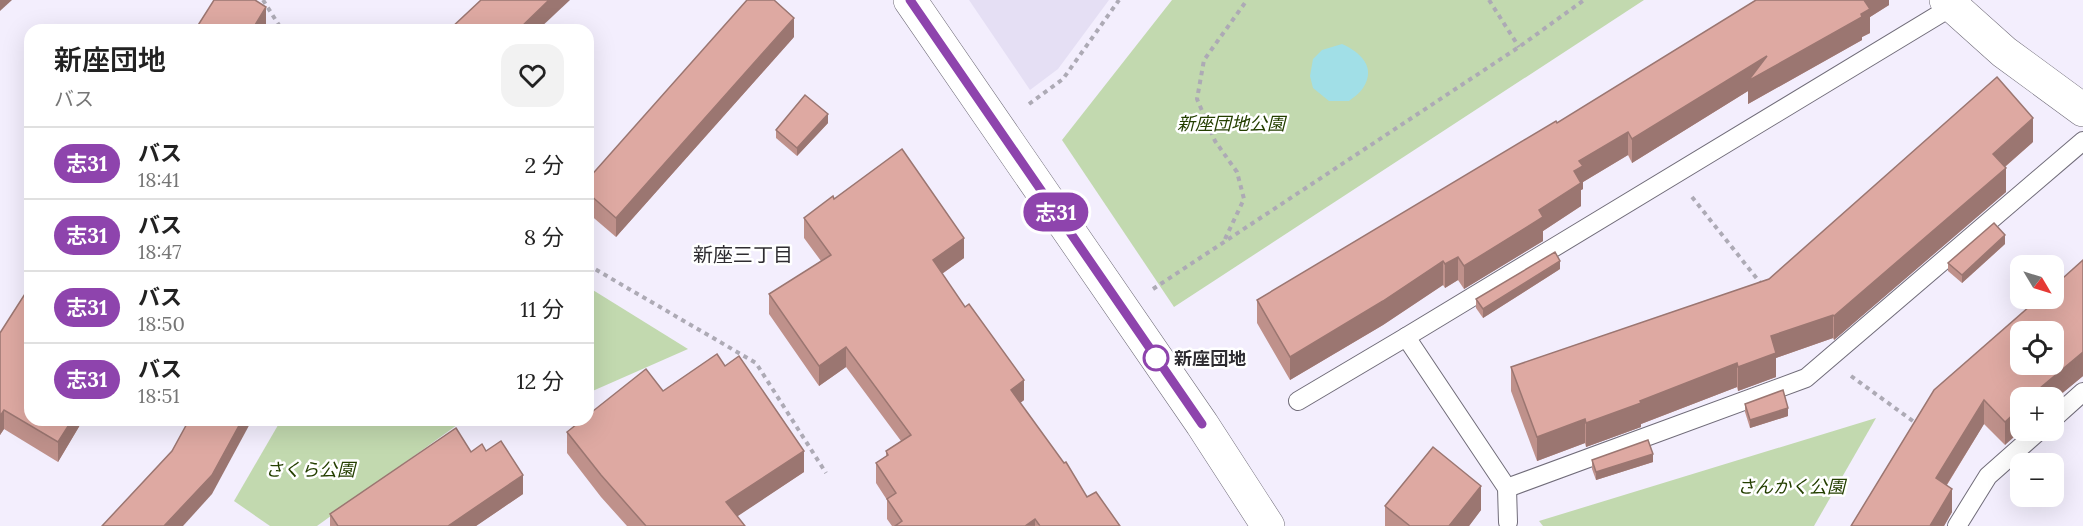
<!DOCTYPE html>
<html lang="ja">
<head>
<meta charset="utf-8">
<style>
	:root { --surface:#fff; --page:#f2f2f2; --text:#222; --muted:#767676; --line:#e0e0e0 }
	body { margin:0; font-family:Lora,"Noto Sans JP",serif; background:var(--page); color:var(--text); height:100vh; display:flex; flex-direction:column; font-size:22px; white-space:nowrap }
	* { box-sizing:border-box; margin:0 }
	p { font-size:20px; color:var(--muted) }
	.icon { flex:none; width:33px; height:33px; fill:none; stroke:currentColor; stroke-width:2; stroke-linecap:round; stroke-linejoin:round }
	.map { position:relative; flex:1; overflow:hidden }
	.panel { position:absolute; left:24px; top:24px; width:570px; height:402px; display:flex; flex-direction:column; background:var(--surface); border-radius:18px; box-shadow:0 6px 24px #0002 }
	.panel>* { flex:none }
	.badge { padding:0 12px; border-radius:20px; font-size:21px; line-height:39px }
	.needle { width:39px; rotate:128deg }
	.buttons { position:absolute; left:2010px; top:255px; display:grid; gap:12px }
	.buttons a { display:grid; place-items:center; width:54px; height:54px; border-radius:12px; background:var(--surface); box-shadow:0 6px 24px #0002; font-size:30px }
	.map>.badge { position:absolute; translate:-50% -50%; box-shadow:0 0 0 3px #fff }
	.round { display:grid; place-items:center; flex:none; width:63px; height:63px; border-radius:18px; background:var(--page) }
	.overview { display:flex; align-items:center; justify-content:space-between; height:102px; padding:0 30px }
	h1 { font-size:28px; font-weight:600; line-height:45px }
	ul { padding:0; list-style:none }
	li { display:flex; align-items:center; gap:18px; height:72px; padding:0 30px; border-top:2px solid var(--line) }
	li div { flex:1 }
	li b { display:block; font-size:22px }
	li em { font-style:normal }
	li .badge { min-width:66px; font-weight:700; text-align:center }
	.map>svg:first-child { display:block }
	.education { fill:#e5dff4 }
	.green { fill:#c2d9af }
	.water { fill:#a1dfe7 }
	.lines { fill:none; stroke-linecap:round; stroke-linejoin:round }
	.service-casing { stroke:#706c79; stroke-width:20 }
	.minor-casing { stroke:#706c79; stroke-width:34 }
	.tertiary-casing { stroke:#706c79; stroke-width:34 }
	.path { stroke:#adaab5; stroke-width:4; stroke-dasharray:4.5 4.5; stroke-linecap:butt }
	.service { stroke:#fff; stroke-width:18 }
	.minor { stroke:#fff; stroke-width:33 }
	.tertiary { stroke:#fff; stroke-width:33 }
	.wall { fill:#bf918b }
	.shaded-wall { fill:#9b7671 }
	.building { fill:#dea9a2; stroke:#9b7671; stroke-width:1.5; fill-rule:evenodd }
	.line-casing { stroke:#fff; stroke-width:14 }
	.line { stroke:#8e44ad; stroke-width:9 }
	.stop-dot { fill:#fff; stroke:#8e44ad; stroke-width:3 }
	.labels { text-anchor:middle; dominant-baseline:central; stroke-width:5; stroke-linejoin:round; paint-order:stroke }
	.park-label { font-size:18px; font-style:italic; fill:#243f00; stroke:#fff }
	.stop-label { font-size:18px; font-weight:bold; fill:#2e2c31; stroke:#fff; text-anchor:start }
	.neighbourhood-label { font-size:20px; fill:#2e2c31; stroke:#fff }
</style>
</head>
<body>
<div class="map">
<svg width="2083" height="526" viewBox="0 0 2083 526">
	<rect width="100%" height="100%" fill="#f3eefd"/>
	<!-- education -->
	<polygon class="education" points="969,0 1109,0 1058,69 1030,90"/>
	<!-- green -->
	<g class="green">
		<polygon points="1172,0 1644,0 1174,307 1062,140"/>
		<polygon points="588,287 688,349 588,393"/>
		<polygon points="1876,418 1814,526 1543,526 1539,521"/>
		<polygon points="281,420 464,420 317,526 270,526 234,501"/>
	</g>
	<!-- water -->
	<path class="water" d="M1342 44C1360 52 1377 67 1363 88 1360 93 1354 97 1349 101H1329L1313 88 1310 76 1313 59 1322 50Z"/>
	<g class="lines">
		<defs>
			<g id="service">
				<polyline points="1406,337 1953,6"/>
				<polyline points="1298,401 1406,337 1507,488 1508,522"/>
				<polyline points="2054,418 2083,392"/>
				<polyline points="1507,488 1806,378 2083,141"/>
				<polyline points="1957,526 1988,476 2040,430"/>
			</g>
			<polyline id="minor" points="1946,0 2004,52 2083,110"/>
			<polyline id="tertiary" points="910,0 1202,424 1268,526"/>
		</defs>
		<!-- service casing -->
		<use href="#service" class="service-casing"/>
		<!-- minor casing -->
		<use href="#minor" class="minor-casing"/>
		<!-- tertiary casing -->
		<use href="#tertiary" class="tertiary-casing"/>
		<!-- path -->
		<g class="path">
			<polyline points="263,0 282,30"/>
			<polyline points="1489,0 1519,47"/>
			<polyline points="1029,104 1063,79 1119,0"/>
			<polyline points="1692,197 1762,285"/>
			<polyline points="1225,239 1244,199 1237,172 1215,141 1197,99 1204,60 1247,0"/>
			<polyline points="588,265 756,363 826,473"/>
			<polyline points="1153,289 1519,47 1584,0"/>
			<polyline points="1851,376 1917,424"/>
		</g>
		<!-- service -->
		<use href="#service" class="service"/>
		<!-- minor -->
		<use href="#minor" class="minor"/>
		<!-- tertiary -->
		<use href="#tertiary" class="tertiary"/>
	</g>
	<!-- wall -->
	<g class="wall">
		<polygon points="1889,0 1889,5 1870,17 1870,33 1862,37 1862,40 1748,104 1748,91 1632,163 1628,155 1583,182 1583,189 1581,190 1581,206 1543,231 1543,241 1464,289 1458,280 1445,288 1443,285 1383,325 1290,380 1257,323 1257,300 1557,123"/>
		<polygon points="794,37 616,237 588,213 588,179"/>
		<polygon points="828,123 797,156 776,138 776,130"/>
		<polygon points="2033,142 2005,167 2006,192 1834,340 1833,338 1776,358 1776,377 1738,391 1737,387 1641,424 1641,427 1586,447 1585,443 1537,461 1511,391 1511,367 1769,279"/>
		<polygon points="834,199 964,258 942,274 1024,400 1020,403 1087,497 1120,526 892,526 887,519 887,500 876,483 876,463 886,456 886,451 901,441 846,367 819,386 769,314 769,294 821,261 804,238 804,218"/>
		<polygon points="2005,244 1962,283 1948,271 1948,263"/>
		<polygon points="2083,260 2083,376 2054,400 2054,398 2020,398 2005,445 1984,424 1947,485 1952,512 1944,526 1851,526"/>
		<polygon points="1560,269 1483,318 1476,308 1476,299"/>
		<polygon points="0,333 30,420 80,420 80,425 58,462 4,429 0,435"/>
		<polygon points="725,366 804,472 737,516 745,526 627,526 601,497 567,453 567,432 663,391"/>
		<polygon points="1745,404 1788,416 1750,428 1745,412"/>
		<polygon points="486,451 523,494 476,526 330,526 330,514 471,452"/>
		<polygon points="1592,460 1653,462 1596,480 1592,469"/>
		<polygon points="1385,506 1481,510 1469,526 1385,526"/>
	</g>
	<!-- shaded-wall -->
	<g class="shaded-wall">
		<polygon points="0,0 12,0 0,11"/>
		<polygon points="549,0 570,0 538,30 518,30"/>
		<polygon points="1863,0 1889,0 1889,5 1870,17 1870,33 1862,37 1862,40 1748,104 1748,91 1632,163 1632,139 1767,56"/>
		<polygon points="266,7 266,26 264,30 252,30"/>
		<polygon points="794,18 794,37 616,237 616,218"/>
		<polygon points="828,114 828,123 797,156 797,148"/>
		<polygon points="2033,118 2033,142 1993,177 1993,154"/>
		<polygon points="1628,132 1628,155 1583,182 1583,189 1581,190 1581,206 1543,231 1543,241 1464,289 1464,266 1574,171 1579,161"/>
		<polygon points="2006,168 2006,192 1834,340 1834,316"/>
		<polygon points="2005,235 2005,244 1962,283 1962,275"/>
		<polygon points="964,238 964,258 933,280 933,260"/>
		<polygon points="1458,257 1458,280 1445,288 1445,264"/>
		<polygon points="1443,261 1443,285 1383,325 1290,380 1290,357"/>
		<polygon points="1560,261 1560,269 1483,318 1483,309"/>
		<polygon points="1833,315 1833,338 1776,358 1776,377 1738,391 1738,367 1771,336"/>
		<polygon points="846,347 846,367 819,386 819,366"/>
		<polygon points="2083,352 2083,376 2054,400 2054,398 2033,398 2033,394"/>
		<polygon points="1737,363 1737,387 1641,424 1641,427 1586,447 1586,423 1640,401"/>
		<polygon points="1024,380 1024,400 1011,410 1011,390"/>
		<polygon points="1984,400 1984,424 1936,502 1936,478"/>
		<polygon points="1788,408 1788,416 1750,428 1750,420"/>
		<polygon points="2020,408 2020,430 2022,430 2005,445 2005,422"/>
		<polygon points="4,410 4,429 0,435 0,416"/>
		<polygon points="1585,419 1585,443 1537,461 1537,437"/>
		<polygon points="72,420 80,420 80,425 58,462 58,442"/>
		<polygon points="242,420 252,420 212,494 183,526 164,526"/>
		<polygon points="804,451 804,472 726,524 726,502"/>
		<polygon points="1653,454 1653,462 1596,480 1596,472"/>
		<polygon points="523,475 523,494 476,526 448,526"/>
		<polygon points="1481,486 1481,510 1469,526 1449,526"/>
		<polygon points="1952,489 1952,512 1944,526 1930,526"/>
		<polygon points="1035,519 1035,526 1025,526"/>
	</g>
	<!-- building -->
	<g class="building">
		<polygon points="214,0 255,0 266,7 252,30 195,30"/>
		<polygon points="481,0 549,0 518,30 449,30"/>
		<polygon points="747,0 774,0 794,18 616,218 588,193 588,179"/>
		<polygon points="1756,0 1864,0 1870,9 1861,14 1862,17 1748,81 1767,56 1632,139 1628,132 1579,161 1583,166 1574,171 1581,183 1539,210 1543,217 1464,266 1458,257 1445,264 1443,261 1383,301 1290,357 1257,300 1556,121 1557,123"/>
		<polygon points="1997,77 2033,118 1993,154 2006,168 1834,316 1833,315 1771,336 1776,353 1738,367 1737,363 1640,401 1641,403 1586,423 1585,419 1537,437 1511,367 1769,279"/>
		<polygon points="805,95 828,114 797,148 776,130"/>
		<polygon points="902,149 964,238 933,260 965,307 969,304 1024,380 1011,390 1064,463 1066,462 1087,497 1096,492 1120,526 1040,526 1035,519 1025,526 895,526 902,521 887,499 896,493 876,463 888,455 886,451 911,435 846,347 819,366 769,294 831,255 804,218 833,196 834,199"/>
		<polygon points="1994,223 2005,235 1962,275 1948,263"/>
		<polygon points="1555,252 1560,261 1483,309 1476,299"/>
		<path d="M2083 260V352L2033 394 2035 396 2033 398H2020V408L2005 422 1984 400 1936 478 1952 489 1930 526H1851L1934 390 2039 298H2054V286ZM2020 332H2054V364H2020Z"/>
		<polygon points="30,286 30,370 27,374 30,376 30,420 72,420 58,442 4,410 0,416 0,333"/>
		<polygon points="717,354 725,366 739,356 804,451 726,502 745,526 646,526 601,475 567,432 582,420 588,420 588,415 646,369 663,391"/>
		<polygon points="1783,390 1788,408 1750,420 1745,404"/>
		<polygon points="189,420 242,420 212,475 164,526 102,526 172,451"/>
		<polygon points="456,428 471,452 482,444 486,451 501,441 523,475 448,526 338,526 330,514"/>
		<polygon points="1648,440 1653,454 1596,472 1592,460"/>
		<polygon points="1433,447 1481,486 1449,526 1410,526 1385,506"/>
	</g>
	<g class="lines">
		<defs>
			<polyline id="line" points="910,0 1202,424"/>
		</defs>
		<!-- line casing -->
		<use href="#line" class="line-casing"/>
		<!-- line -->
		<use href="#line" class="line"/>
	</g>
	<!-- markers -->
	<circle class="stop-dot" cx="1156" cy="358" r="12"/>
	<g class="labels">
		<!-- park labels -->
		<g class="park-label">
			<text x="1231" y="123">新座団地公園</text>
			<text x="310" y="469">さくら公園</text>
			<text x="1791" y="486">さんかく公園</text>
		</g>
		<!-- stop labels -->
		<g class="stop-label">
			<text x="1174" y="358">新座団地</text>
		</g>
		<!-- neighbourhood labels -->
		<g class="neighbourhood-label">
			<text x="743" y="254">新座三丁目</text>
		</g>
	</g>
</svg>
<div class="buttons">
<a><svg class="needle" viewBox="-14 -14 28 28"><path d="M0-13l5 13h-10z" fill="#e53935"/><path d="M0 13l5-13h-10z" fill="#767676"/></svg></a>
<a><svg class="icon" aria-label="locate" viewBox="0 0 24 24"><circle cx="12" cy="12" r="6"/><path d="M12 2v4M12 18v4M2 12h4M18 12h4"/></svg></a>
<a>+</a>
<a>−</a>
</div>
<b class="badge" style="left:1056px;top:212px;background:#8e44ad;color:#fff">志31</b>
<section class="panel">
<div class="overview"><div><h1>新座団地</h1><p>バス</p></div><a class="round"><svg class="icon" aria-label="heart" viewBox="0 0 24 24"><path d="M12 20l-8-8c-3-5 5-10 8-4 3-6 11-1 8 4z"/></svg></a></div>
<ul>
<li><span class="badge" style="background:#8e44ad;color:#fff">志31</span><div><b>バス</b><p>18:41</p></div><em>2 分</em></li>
<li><span class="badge" style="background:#8e44ad;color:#fff">志31</span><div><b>バス</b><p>18:47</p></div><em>8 分</em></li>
<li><span class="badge" style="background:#8e44ad;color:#fff">志31</span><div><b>バス</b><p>18:50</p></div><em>11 分</em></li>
<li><span class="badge" style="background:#8e44ad;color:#fff">志31</span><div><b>バス</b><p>18:51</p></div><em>12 分</em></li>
</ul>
</section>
</div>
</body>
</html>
